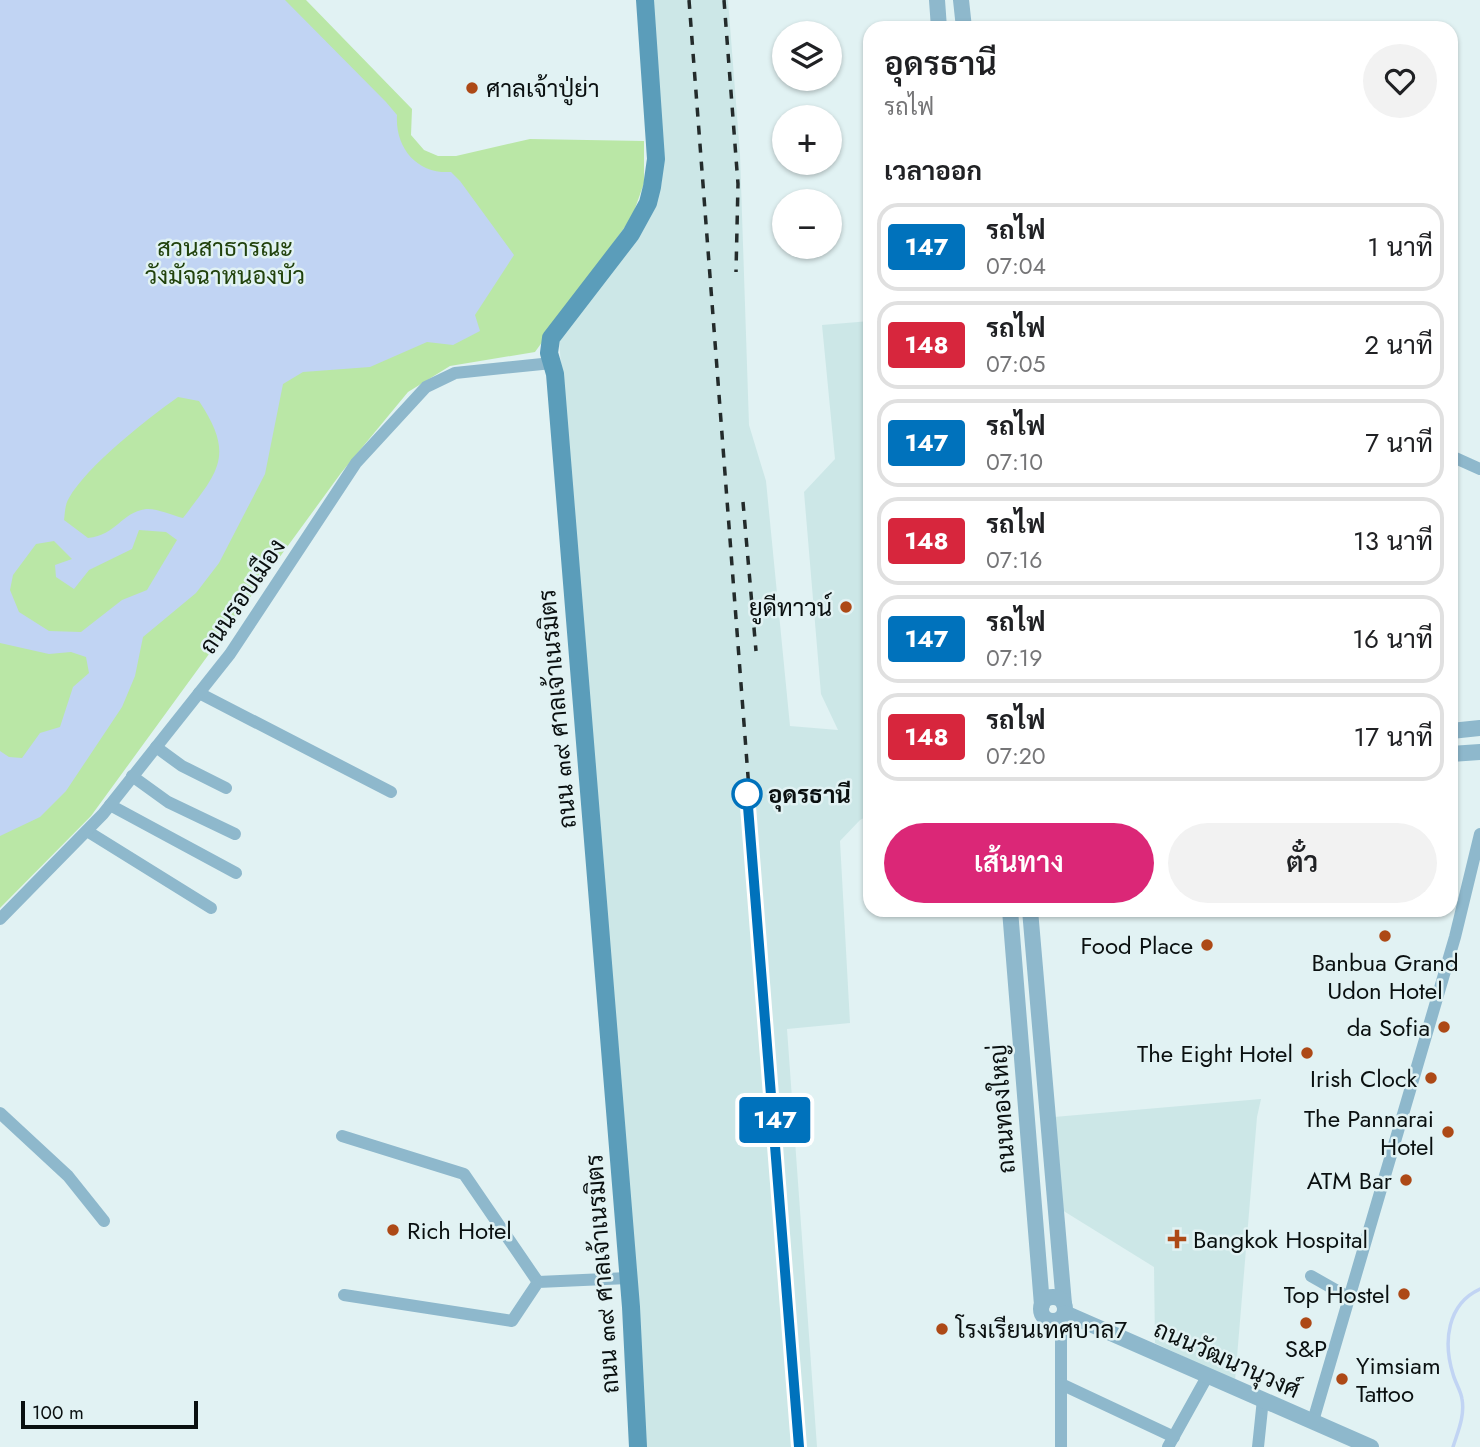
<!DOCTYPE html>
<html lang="th">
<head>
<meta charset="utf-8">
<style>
	:root { --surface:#fff; --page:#f2f2f2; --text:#202124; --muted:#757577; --line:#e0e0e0; --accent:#db2777 }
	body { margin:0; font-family:Jost,Sarabun,sans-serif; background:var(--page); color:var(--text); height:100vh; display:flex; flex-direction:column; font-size:26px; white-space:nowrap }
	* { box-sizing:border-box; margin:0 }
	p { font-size:23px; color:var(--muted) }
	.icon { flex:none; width:38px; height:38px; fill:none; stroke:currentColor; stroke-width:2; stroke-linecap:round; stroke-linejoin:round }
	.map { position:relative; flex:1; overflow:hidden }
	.side { position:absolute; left:863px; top:21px; width:595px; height:896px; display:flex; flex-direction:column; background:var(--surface); border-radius:21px; box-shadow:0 2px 5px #0004 }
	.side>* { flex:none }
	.badge { padding:0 14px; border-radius:5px; font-size:24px; line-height:46px }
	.controls { position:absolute; left:772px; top:21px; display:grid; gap:14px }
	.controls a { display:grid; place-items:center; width:70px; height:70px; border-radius:50%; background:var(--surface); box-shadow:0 2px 5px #0004; font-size:35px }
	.scale { position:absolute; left:21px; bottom:18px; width:177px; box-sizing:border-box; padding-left:7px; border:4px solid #0a1010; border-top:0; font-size:19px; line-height:24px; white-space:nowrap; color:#0a1010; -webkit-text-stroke:5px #e1f2f3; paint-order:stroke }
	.map>.badge { position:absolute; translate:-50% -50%; box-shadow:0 0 0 4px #fff }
	h2 { padding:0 21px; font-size:26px; line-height:63px }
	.round { display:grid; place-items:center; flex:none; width:74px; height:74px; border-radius:37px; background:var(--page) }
	.summary { display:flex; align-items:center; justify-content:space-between; height:119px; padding:0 21px }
	h1 { font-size:33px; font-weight:600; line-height:52px }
	.primary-button { display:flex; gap:14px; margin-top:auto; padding:14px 21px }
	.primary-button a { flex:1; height:80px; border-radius:42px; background:var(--accent); color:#fff; font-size:28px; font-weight:600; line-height:80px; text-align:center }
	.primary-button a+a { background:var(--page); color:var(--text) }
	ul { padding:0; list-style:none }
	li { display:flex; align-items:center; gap:21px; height:88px; margin:0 14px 10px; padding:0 7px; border:4px solid var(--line); border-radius:21px }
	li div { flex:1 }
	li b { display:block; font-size:26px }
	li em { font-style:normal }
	li .badge { min-width:77px; font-weight:700; text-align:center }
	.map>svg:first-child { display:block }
	.built { fill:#cce7e7 }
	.green { fill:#bae7a6 }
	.water { fill:#c1d4f3; fill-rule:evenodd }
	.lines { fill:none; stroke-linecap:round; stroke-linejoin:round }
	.stream { stroke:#c1d4f3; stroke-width:3.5 }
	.minor { stroke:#8eb8cc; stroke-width:12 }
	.tertiary { stroke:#8eb8cc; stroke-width:16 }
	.secondary { stroke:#5b9dba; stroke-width:18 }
	.rail { stroke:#232b2b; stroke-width:3.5; stroke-dasharray:9 9; stroke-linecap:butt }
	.line-casing { stroke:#fff; stroke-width:16 }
	.line { stroke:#0072bc; stroke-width:10 }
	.poi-dot { fill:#ad4916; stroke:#e1f2f3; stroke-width:2.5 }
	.stop-dot { fill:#fff; stroke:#0072bc; stroke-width:3.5 }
	.labels { text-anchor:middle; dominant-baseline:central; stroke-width:5; stroke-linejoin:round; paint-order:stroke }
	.poi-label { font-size:24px; fill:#0a1010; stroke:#e1f2f3; text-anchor:end }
	.park-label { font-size:24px; fill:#21420c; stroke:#e1f2f3 }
	.street-label { font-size:24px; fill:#0a1010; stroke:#e1f2f3 }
	.stop-label { font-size:24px; font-weight:bold; fill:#0a1010; stroke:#e1f2f3; text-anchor:start }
</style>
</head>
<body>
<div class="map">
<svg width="1480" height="1447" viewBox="0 0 1480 1447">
	<rect width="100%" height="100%" fill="#e1f2f3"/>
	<!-- built -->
	<g class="built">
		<polygon points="650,0 728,0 740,154 749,425 766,481 790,726 838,730 821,694 804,492 835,459 822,325 870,321 870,815 860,820 840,841 850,1023 787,1029 817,1447 645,1447 559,340 655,203 662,182"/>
		<polygon points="1261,1099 1257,1117 1235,1381 1155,1343 1154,1267 1062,1210 1054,1117"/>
	</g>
	<!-- green -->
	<polygon class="green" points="0,0 306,0 412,109 411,135 424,150 438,156 456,156 530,139 644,141 644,183 632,217 535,352 450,366 408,392 341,473 91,816 0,908"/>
	<!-- water -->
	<path class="water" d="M0 0H285L386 102 397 115C395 148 417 174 451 172L460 181 514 255 475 315 480 331 453 345 427 342 370 367 303 372 283 384 265 474 219 563 196 593 143 637 135 676 122 707 66 791 40 817 0 836V751L9 757 22 758 40 733 60 727 73 687 89 673 86 657 71 652 49 654 0 643ZM178 397 199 401C235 455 219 471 183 518 172 515 156 508 146 509 120 513 117 535 88 538L64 520C65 513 65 504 69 498 87 466 147 419 178 397ZM139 530 166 532 177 540 147 590 122 600 81 632 49 631 19 612 10 590 13 575 36 544 54 541 72 559 55 565 56 577 74 589 89 570 132 549Z"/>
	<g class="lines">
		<!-- stream -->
		<path class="stream" d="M1453 1447C1458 1431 1465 1416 1462 1399 1461 1391 1455 1382 1453 1374 1443 1342 1447 1304 1480 1289"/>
		<!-- minor -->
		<g class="minor">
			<polyline points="1451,456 1480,469"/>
			<polyline points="199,693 391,792"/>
			<polyline points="156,747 182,766 226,788"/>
			<polyline points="132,776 168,802 235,834"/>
			<polyline points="110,805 236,873"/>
			<polyline points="87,831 211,908"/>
			<polyline points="0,919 103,814 230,654 356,463 426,387 455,373 552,363"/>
			<polyline points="0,1113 68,1176 104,1221"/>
			<polyline points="342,1136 464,1174 538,1282"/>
			<polyline points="1311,1276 1348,1297"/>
			<polyline points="344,1295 512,1321 538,1282 628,1278"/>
			<polyline points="1061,1319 1061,1447"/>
			<polyline points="1061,1384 1174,1437"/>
			<polyline points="1313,1421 1455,937 1480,834"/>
			<polyline points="1168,1447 1208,1375"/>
			<polyline points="1258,1447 1263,1399"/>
		</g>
		<!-- tertiary -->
		<g class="tertiary">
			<polyline points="937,0 939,28"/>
			<polyline points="961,0 964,28"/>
			<polyline points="1451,731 1480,728"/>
			<polyline points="1451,754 1480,752"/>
			<polyline points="1010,910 1042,1305"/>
			<polyline points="1030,910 1064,1304"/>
			<circle cx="1053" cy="1309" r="12"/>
			<polyline points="1065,1313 1371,1447"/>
		</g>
		<!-- secondary -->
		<polyline class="secondary" points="638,1447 631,1307 555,374 549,353 551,338 631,234 648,203 652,187 656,159 645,0"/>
		<!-- rail -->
		<g class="rail">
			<polyline points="689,0 799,1447"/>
			<polyline points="724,0 738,184 736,272"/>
			<polyline points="743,502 756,651"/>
		</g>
	</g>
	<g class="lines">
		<defs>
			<polyline id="line" points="747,794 799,1447"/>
		</defs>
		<!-- line casing -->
		<use href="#line" class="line-casing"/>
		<!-- line -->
		<use href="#line" class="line"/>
	</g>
	<!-- markers -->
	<g class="poi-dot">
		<circle cx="472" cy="88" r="7"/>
		<circle cx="846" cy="607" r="7"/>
		<circle cx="1385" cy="936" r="7"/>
		<circle cx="1207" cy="945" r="7"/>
		<circle cx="1444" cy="1027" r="7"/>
		<circle cx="1307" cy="1053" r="7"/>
		<circle cx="1431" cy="1078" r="7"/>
		<circle cx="1448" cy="1132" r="7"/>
		<circle cx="1406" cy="1180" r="7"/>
		<circle cx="393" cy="1230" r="7"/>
		<path d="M1173.5 1228.5h7v7h7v7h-7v7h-7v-7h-7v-7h7z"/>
		<circle cx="1404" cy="1294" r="7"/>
		<circle cx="1306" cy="1323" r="7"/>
		<circle cx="942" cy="1329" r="7"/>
		<circle cx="1342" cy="1379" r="7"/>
	</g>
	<circle class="stop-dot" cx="747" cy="794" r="14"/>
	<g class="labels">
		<!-- poi labels -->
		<g class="poi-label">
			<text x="486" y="88" text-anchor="start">ศาลเจ้าปู่ย่า</text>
			<text x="832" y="607">ยูดีทาวน์</text>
			<text x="1193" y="945">Food Place</text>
			<text x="1385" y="962" text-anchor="middle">Banbua Grand<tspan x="1385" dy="28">Udon Hotel</tspan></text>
			<text x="1430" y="1027">da Sofia</text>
			<text x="1293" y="1053">The Eight Hotel</text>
			<text x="1417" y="1078">Irish Clock</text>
			<text x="1434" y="1118">The Pannarai<tspan x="1434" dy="28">Hotel</tspan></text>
			<text x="1392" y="1180">ATM Bar</text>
			<text x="407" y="1230" text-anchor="start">Rich Hotel</text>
			<text x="1193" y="1239" text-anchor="start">Bangkok Hospital</text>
			<text x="1390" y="1294">Top Hostel</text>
			<text x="956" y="1329" text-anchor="start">โรงเรียนเทศบาล7</text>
			<text x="1306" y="1348" text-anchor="middle">S&amp;P</text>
			<text x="1356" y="1365" text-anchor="start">Yimsiam<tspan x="1356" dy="28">Tattoo</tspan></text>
		</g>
		<!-- park labels -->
		<g class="park-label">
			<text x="225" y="247">สวนสาธารณะ<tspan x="225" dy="28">วังมัจฉาหนองบัว</tspan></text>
		</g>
		<!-- street labels -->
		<g class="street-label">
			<text transform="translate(242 596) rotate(-56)">ถนนรอบเมือง</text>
			<text transform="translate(557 709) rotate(-95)">ถนน ๓๙ ศาลเจ้าเนรมิตร</text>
			<text transform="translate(1002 1109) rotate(-94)">ถนนทองใหญ่</text>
			<text transform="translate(602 1274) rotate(-94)">ถนน ๓๙ ศาลเจ้าเนรมิตร</text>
			<text transform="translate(1227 1359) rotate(24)">ถนนวัฒนานุวงศ์</text>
		</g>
		<!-- stop labels -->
		<g class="stop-label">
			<text x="768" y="794">อุดรธานี</text>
		</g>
	</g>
</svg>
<div class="controls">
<a><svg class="icon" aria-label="layers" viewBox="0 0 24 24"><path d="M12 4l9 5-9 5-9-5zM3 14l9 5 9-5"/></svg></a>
<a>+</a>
<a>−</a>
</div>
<div class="scale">100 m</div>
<b class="badge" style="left:775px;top:1120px;background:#0072bc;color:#fff">147</b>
<section class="side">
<div class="summary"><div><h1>อุดรธานี</h1><p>รถไฟ</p></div><a class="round"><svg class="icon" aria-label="heart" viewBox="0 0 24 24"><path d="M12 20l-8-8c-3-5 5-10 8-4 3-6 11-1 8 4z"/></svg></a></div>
<h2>เวลาออก</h2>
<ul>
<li><span class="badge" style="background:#0072bc;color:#fff">147</span><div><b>รถไฟ</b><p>07:04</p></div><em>1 นาที</em></li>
<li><span class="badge" style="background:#d7263d;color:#fff">148</span><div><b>รถไฟ</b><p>07:05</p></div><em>2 นาที</em></li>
<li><span class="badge" style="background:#0072bc;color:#fff">147</span><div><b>รถไฟ</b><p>07:10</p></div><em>7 นาที</em></li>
<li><span class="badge" style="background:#d7263d;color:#fff">148</span><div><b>รถไฟ</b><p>07:16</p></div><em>13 นาที</em></li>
<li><span class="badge" style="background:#0072bc;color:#fff">147</span><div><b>รถไฟ</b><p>07:19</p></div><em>16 นาที</em></li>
<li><span class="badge" style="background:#d7263d;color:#fff">148</span><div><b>รถไฟ</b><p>07:20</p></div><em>17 นาที</em></li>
</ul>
<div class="primary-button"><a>เส้นทาง</a><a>ตั๋ว</a></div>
</section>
</div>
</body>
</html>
